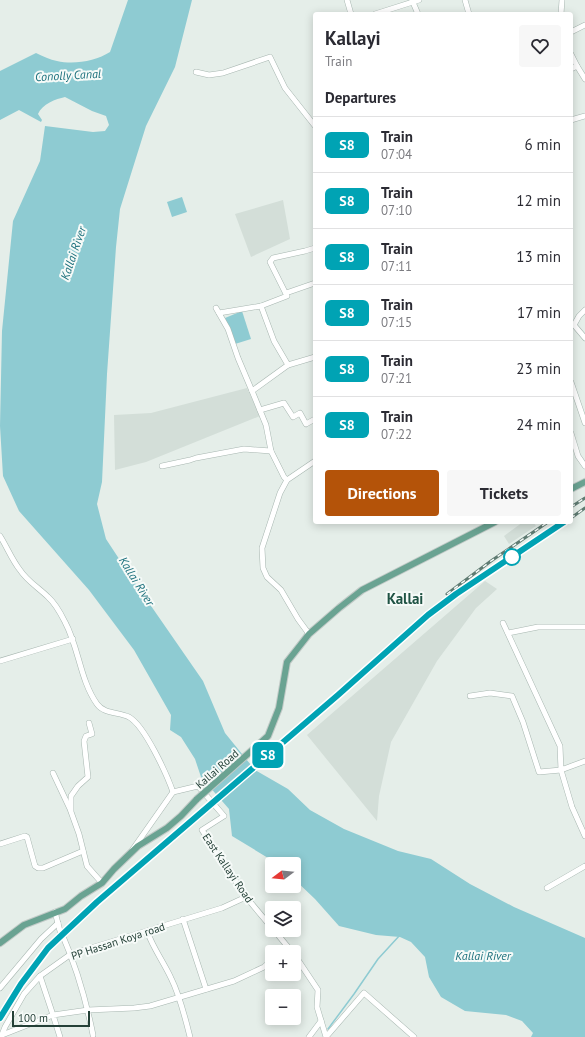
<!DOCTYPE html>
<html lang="en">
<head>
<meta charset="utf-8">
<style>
	:root { --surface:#fff; --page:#f7f7f7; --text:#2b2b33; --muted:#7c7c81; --line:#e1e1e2; --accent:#b45309 }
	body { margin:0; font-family:"PT Sans",sans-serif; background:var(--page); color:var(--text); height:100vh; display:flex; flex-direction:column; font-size:15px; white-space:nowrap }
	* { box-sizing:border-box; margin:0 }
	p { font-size:13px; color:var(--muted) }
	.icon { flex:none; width:22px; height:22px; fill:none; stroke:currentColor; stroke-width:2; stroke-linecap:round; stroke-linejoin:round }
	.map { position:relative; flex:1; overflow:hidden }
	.details { position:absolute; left:313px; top:12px; width:260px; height:512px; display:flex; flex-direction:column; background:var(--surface); border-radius:4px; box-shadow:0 2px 10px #0003 }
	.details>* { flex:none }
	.badge { padding:0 8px; border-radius:6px; font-size:14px; line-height:26px }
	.needle { width:26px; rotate:254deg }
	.tools { position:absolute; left:265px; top:857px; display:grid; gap:8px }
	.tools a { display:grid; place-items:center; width:36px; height:36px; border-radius:4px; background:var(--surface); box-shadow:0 2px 10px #0003; font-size:20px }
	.scale { position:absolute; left:12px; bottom:10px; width:78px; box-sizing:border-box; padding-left:4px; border:2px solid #244037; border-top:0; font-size:11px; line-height:14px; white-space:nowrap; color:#244037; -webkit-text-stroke:3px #f6faf8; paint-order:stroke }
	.map>.badge { position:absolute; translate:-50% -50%; box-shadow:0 0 0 2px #fff }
	h2 { padding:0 12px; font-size:15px; line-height:36px }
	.round { display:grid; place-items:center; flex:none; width:42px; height:42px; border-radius:4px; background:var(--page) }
	.summary { display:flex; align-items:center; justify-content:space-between; height:68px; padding:0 12px }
	h1 { font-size:19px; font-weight:700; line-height:30px }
	.cta { display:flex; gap:8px; margin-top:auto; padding:8px 12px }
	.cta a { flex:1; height:46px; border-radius:4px; background:var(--accent); color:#fff; font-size:16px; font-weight:700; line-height:46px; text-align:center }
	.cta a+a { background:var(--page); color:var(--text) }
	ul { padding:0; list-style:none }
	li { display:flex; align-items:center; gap:12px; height:56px; padding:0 12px; border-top:1px solid var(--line) }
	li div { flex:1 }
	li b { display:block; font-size:15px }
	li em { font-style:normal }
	li .badge { min-width:44px; font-weight:700; text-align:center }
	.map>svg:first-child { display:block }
	.built { fill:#d3ded8 }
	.water { fill:#8ecbd2 }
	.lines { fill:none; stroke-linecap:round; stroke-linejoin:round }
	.stream { stroke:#8ecbd2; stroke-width:1.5 }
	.minor-casing { stroke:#a7b6b0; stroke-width:6 }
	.major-casing { stroke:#c2cac7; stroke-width:8 }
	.minor { stroke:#fff; stroke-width:5 }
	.major { stroke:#6aa392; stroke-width:6 }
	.rail-casing { stroke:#5f7b72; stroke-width:3 }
	.rail { stroke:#f6faf8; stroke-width:1.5; stroke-dasharray:4.5; stroke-linecap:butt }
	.major-bridge-casing { stroke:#c2cac7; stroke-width:8; stroke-linecap:butt }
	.major-bridge { stroke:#6aa392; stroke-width:6 }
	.line-casing { stroke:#fff; stroke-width:9 }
	.line { stroke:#00a3b4; stroke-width:6 }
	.stop-dot { fill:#fff; stroke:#00a3b4; stroke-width:2 }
	.labels { text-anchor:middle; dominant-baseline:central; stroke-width:4; stroke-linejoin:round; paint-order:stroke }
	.street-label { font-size:11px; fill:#244037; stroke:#f6faf8 }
	.water-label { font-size:12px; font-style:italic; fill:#1d717d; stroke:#f6faf8 }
	.district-label { font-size:15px; font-weight:bold; fill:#1f5344; stroke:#f6faf8 }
</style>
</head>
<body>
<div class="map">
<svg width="585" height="1037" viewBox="0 0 585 1037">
	<rect width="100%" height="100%" fill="#e5eee9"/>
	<!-- built -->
	<g class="built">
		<polygon points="283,200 290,239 251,257 235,214"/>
		<polygon points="247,388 260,416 146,462 115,470 114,415 151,413"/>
		<polygon points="523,522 533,522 536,526 509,544 504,536"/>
		<polygon points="485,581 497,589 476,608 437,661 391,742 379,796 377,821 307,735"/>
	</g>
	<!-- water -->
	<g class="water">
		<path d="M128 0H192L175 67 146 126 120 209 116 247 107 374 102 482 97 504 106 539 131 577 203 681 225 733 255 770 288 789 310 810 344 829 398 851 431 859 470 884 514 907 585 938V1037H531L533 1033 522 1021 506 1015 465 1011 441 997 429 977 425 957 411 942 400 937 376 935 339 926 315 899 294 879V864H278L232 836 229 809 201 777 195 759 181 737 170 730 171 715 134 650 89 590 19 511 3 476 0 426 2 331 13 221 40 161 45 126 93 132 105 131 109 125 106 116 92 111 65 97C56 99 42 104 38 114L42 120 41 122 19 110 0 120V71L36 53C43 56 50 60 57 61 74 65 96 61 110 52Z"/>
		<polygon points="182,197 187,212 172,217 167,202"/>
		<polygon points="242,311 251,339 235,344 225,318"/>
	</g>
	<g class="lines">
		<!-- stream -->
		<polyline class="stream" points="328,1029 354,994 378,959 400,935"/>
		<defs>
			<g id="minor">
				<polyline points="347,0 351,14"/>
				<polyline points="412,0 418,14"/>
				<polyline points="465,0 469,14"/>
				<polyline points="375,14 419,0"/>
				<polyline points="561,14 562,0"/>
				<polyline points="571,32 585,25"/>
				<polyline points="571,54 577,66"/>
				<polyline points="571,69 577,66 585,79"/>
				<polyline points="196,72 209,75 223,73 270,57 285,88 315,126"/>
				<polyline points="571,120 585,116"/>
				<polyline points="286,293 315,283"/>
				<polyline points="216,308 228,329 238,358 252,391"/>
				<polyline points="585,310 579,316 574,325 585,338"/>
				<polyline points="219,313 261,306"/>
				<polyline points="288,365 315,357"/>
				<polyline points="571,382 585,423"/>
				<polyline points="260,410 284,403 293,417 300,413 306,424 315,419"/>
				<polyline points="571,433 578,456 585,466"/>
				<polyline points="162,466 190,460 196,458 244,449 271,451"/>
				<polyline points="287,480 315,461"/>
				<path d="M0 536C7 547 12 560 20 570 27 581 39 588 48 597 55 603 61 614 65 622 79 648 80 680 97 704 104 714 119 712 129 717 145 726 167 775 173 792"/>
				<polyline points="503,623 560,746 561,770 585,761"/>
				<polyline points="508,633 538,627 585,627"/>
				<polyline points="309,634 298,619 281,590 267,577 263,568 262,548 280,493 287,480 284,477 271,451 266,425 252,391 288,365 274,341 261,306 287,296 270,262 273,258 305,251 315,248"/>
				<polyline points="0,661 73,639"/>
				<polyline points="470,696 490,693 512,696 523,722 539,772 561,770 572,807 585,836"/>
				<polyline points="53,773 70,809 79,834 87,866 102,883"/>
				<polyline points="173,792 198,786 224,816 202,830 246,897 272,928"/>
				<polyline points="71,810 71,796 78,786 88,777 84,741 86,736 92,734 89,723"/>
				<polyline points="0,844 25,836 27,837 35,866 38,868 43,868 83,851"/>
				<polyline points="133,849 173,792"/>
				<polyline points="547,888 585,866"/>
				<path d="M55 912 60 931 62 934C76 966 86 1000 93 1035"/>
				<polyline points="183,919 206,989"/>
				<polyline points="274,930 292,952"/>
				<path d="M147 931C153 948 163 961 171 978 180 996 185 1017 190 1037"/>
				<polyline points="281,952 287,946"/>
				<polyline points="294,954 318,990 317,1007 326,1037 364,993 414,1037"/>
				<polyline points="0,988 41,939 58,923"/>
				<polyline points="2,1035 53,1015 40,976"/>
				<polyline points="1,1037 5,1027 24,994 40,976 71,954 222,908 246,897"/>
				<polyline points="60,1037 53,1015 88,1010 134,1008 150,1006 234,981 264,967 272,960"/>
				<polyline points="309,1037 321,1021"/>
			</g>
			<g id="major">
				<polyline points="571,489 585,482"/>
				<polyline points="258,745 268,736 279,708 287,662 309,634 339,608 362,590 495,522"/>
				<polyline points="0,943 24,925 65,909 81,896 102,883 114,869 138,846 167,828 181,816 197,799"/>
			</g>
		</defs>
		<!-- minor casing -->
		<use href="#minor" class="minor-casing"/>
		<!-- major casing -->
		<use href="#major" class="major-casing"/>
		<!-- minor -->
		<use href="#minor" class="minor"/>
		<!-- major -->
		<use href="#major" class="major"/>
		<defs>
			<g id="rail">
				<polyline points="571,507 585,498"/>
				<polyline points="571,518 585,508"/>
				<polyline points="447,594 491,561 548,522"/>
				<polyline points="0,1017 21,984 48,948 97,902 329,703 428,615 456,594 564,522"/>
			</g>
		</defs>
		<!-- rail casing -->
		<use href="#rail" class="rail-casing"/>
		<!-- rail -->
		<use href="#rail" class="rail"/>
		<defs>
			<polyline id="major-bridge" points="197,799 258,745"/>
		</defs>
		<!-- major-bridge casing -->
		<use href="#major-bridge" class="major-bridge-casing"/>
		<!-- major-bridge -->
		<use href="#major-bridge" class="major-bridge"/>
	</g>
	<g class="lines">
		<defs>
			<polyline id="line" points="0,1018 21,984 48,948 97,902 338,695 428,615 456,594 564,522"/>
		</defs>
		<!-- line casing -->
		<use href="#line" class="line-casing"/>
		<!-- line -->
		<use href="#line" class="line"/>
	</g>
	<!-- markers -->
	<circle class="stop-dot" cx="512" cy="557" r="8"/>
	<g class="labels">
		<!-- street labels -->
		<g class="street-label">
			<text transform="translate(217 769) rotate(-41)">Kallai Road</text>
			<text transform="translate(228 868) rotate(56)">East Kallayi Road</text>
			<text transform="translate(118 941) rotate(-18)">PP Hassan Koya road</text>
		</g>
		<!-- water labels -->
		<g class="water-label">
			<text transform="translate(68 75) rotate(-3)">Conolly Canal</text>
			<text transform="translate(73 253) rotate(-71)">Kallai River</text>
			<text transform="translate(137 581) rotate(58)">Kallai River</text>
			<text x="483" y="955">Kallai River</text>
		</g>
		<!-- district labels -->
		<g class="district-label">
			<text x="405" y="598">Kallai</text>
		</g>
	</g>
</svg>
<div class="tools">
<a><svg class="needle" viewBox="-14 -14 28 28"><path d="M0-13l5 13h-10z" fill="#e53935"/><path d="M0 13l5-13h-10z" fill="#7c7c81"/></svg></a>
<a><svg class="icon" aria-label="layers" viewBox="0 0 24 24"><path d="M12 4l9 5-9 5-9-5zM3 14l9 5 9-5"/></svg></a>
<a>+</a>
<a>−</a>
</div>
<div class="scale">100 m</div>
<b class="badge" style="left:268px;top:755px;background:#00a3b4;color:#fff">S8</b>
<section class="details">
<div class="summary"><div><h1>Kallayi</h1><p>Train</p></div><a class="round"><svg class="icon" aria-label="heart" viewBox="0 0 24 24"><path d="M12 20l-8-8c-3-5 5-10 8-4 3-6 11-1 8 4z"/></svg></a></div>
<h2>Departures</h2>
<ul>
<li><span class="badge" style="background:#00a3b4;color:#fff">S8</span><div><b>Train</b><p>07:04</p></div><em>6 min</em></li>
<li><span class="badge" style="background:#00a3b4;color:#fff">S8</span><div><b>Train</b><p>07:10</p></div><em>12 min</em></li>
<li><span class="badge" style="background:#00a3b4;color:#fff">S8</span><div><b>Train</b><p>07:11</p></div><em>13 min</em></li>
<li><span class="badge" style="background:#00a3b4;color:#fff">S8</span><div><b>Train</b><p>07:15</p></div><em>17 min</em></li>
<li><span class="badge" style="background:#00a3b4;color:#fff">S8</span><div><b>Train</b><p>07:21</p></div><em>23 min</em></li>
<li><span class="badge" style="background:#00a3b4;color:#fff">S8</span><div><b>Train</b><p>07:22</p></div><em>24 min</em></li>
</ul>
<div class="cta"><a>Directions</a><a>Tickets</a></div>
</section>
</div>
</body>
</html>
